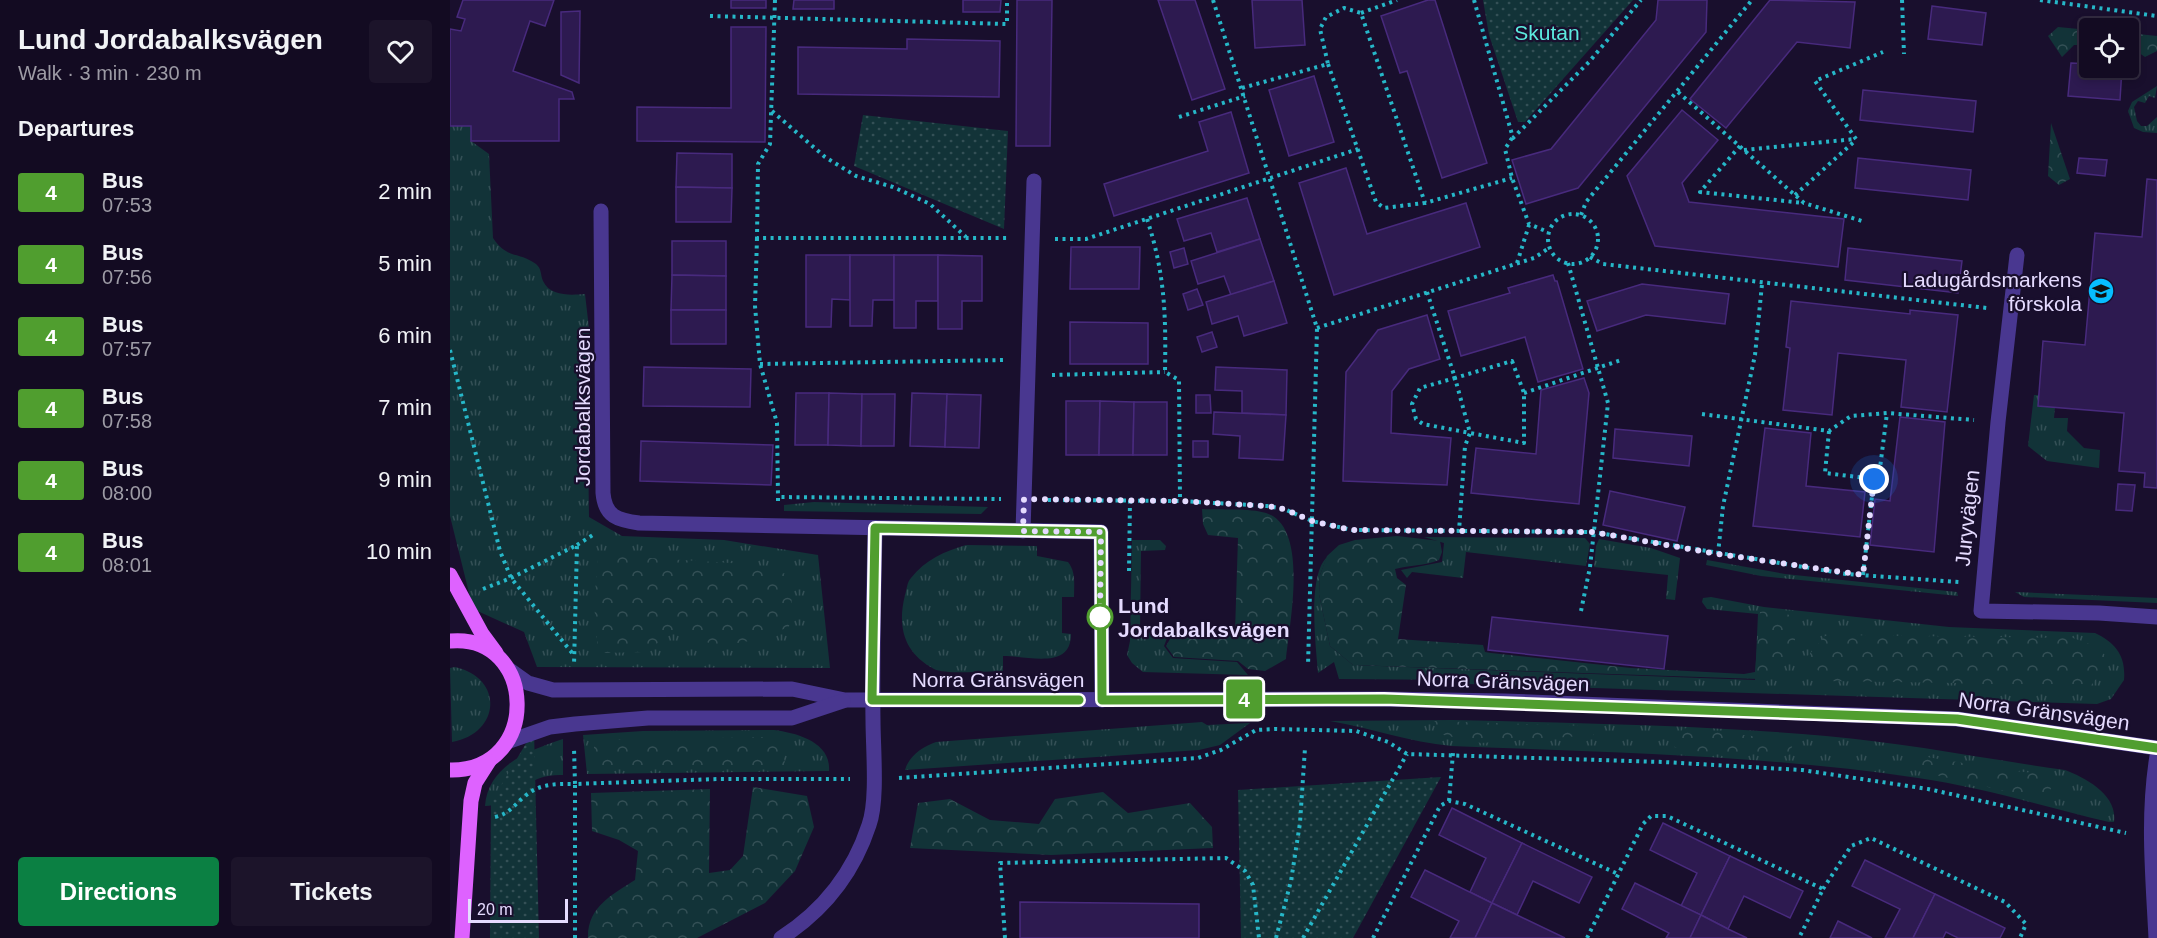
<!DOCTYPE html>
<html lang="en">
<head>
<meta charset="utf-8">
<style>
	:root { --surface:#130b22; --page:#1c142a; --text:#f1f3f6; --muted:#9d9ba5; --line:#322b40; --accent:#0b8043 }
	body { margin:0; font-family:Helvetica,sans-serif; background:var(--page); color:var(--text); height:100vh; display:flex; flex-direction:column; font-size:22px; white-space:nowrap }
	* { box-sizing:border-box; margin:0 }
	p { font-size:20px; color:var(--muted) }
	.icon { flex:none; width:33px; height:33px; fill:none; stroke:currentColor; stroke-width:2; stroke-linecap:round; stroke-linejoin:round }
	.map { position:relative; flex:1; overflow:hidden }
	.sheet { display:flex; flex-direction:column; background:var(--surface); width:450px }
	.sheet>* { flex:none }
	.badge { padding:0 12px; border-radius:4px; font-size:21px; line-height:39px }
	.controls { position:absolute; left:1629px; top:18px; display:grid; gap:12px }
	.controls a { display:grid; place-items:center; width:60px; height:60px; border-radius:6px; background:var(--surface); box-shadow:0 3px 9px #0003,0 0 0 2px var(--line); font-size:30px }
	.scale { position:absolute; left:18px; bottom:15px; width:100px; box-sizing:border-box; padding-left:6px; border:3px solid #e5dbff; border-top:0; font-size:16px; line-height:21px; white-space:nowrap; color:#e5dbff; -webkit-text-stroke:4px #190f2d; paint-order:stroke }
	.you { position:absolute; width:30px; height:30px; margin:-15px; border:4px solid #fff; border-radius:50%; background:#1a73e8; box-shadow:0 0 0 9px #1a73e833 }
	.map>.badge { position:absolute; translate:-50% -50%; box-shadow:0 0 0 3px #fff }
	h2 { padding:0 18px; font-size:22px; line-height:54px }
	.round { display:grid; place-items:center; flex:none; width:63px; height:63px; border-radius:6px; background:var(--page) }
	.headline { display:flex; align-items:center; justify-content:space-between; height:102px; padding:0 18px }
	h1 { font-size:28px; font-weight:700; line-height:45px }
	.cta { display:flex; gap:12px; margin-top:auto; padding:12px 18px }
	.cta a { flex:1; height:69px; border-radius:6px; background:var(--accent); color:#fff; font-size:24px; font-weight:700; line-height:69px; text-align:center }
	.cta a+a { background:var(--page); color:var(--text) }
	ul { padding:0; list-style:none }
	li { display:flex; align-items:center; gap:18px; height:72px; padding:0 18px }
	li div { flex:1 }
	li b { display:block; font-size:22px }
	li em { font-style:normal }
	li .badge { min-width:66px; font-weight:700; text-align:center }
	main { display:flex; flex:1; min-height:0 }
	.map>svg:first-child { display:block }
	.grass { fill:url(#grass-tufts) }
	.forest { fill:url(#forest-crowns) }
	.park { fill:url(#park-dots) }
	.building { fill:#2d1a50; stroke:#482a7d; stroke-width:1.5 }
	.lines { fill:none; stroke-linecap:round; stroke-linejoin:round }
	.path { stroke:#26b7c8; stroke-width:4; stroke-dasharray:3 4.5; stroke-linecap:butt }
	.minor { stroke:#493790; stroke-width:15 }
	.major { stroke:#de62ff; stroke-width:15 }
	.line-casing { stroke:#fff; stroke-width:14 }
	.line { stroke:#509e2f; stroke-width:9 }
	.walk { stroke:#e5dbff; stroke-width:6; stroke-dasharray:0 10.8 }
	.stop-dot { fill:#fff; stroke:#509e2f; stroke-width:3 }
	.labels { text-anchor:middle; dominant-baseline:central; stroke-width:4.5; stroke-linejoin:round; paint-order:stroke }
	.park-label { font-size:21px; fill:#5ceade; stroke:#190f2d }
	.poi-label { font-size:21px; fill:#e5dbff; stroke:#190f2d; text-anchor:end }
	.street-label { font-size:21px; fill:#e5dbff; stroke:#190f2d }
	.stop-label { font-size:21px; font-weight:bold; fill:#e5dbff; stroke:#190f2d; text-anchor:start }
</style>
</head>
<body>
<main>
<section class="sheet">
<div class="headline"><div><h1>Lund Jordabalksvägen</h1><p>Walk · 3 min · 230 m</p></div><a class="round"><svg class="icon" aria-label="heart" viewBox="0 0 24 24"><path d="M12 20l-8-8c-3-5 5-10 8-4 3-6 11-1 8 4z"/></svg></a></div>
<h2>Departures</h2>
<ul>
<li><span class="badge" style="background:#509e2f;color:#fff">4</span><div><b>Bus</b><p>07:53</p></div><em>2 min</em></li>
<li><span class="badge" style="background:#509e2f;color:#fff">4</span><div><b>Bus</b><p>07:56</p></div><em>5 min</em></li>
<li><span class="badge" style="background:#509e2f;color:#fff">4</span><div><b>Bus</b><p>07:57</p></div><em>6 min</em></li>
<li><span class="badge" style="background:#509e2f;color:#fff">4</span><div><b>Bus</b><p>07:58</p></div><em>7 min</em></li>
<li><span class="badge" style="background:#509e2f;color:#fff">4</span><div><b>Bus</b><p>08:00</p></div><em>9 min</em></li>
<li><span class="badge" style="background:#509e2f;color:#fff">4</span><div><b>Bus</b><p>08:01</p></div><em>10 min</em></li>
</ul>
<div class="cta"><a>Directions</a><a>Tickets</a></div>
</section>
<div class="map">
<svg width="1707" height="938" viewBox="0 0 1707 938">
	<defs>
		<pattern id="grass-tufts" width="24" height="20" patternUnits="userSpaceOnUse" patternTransform="scale(1.5)"><rect width="24" height="20" fill="#123338"/><path d="M3 7l-1-3M5 7V3M7 7l1-3M15 17l-1-3M17 17v-4M19 17l1-3" fill="none" stroke="#345056"/></pattern>
		<pattern id="forest-crowns" width="20" height="18" patternUnits="userSpaceOnUse" patternTransform="scale(1.5)"><rect width="20" height="18" fill="#123338"/><path d="M2 6a3 3 0 1 1 6 0M12 15a3 3 0 1 1 6 0" fill="none" stroke="#345056"/></pattern>
		<pattern id="park-dots" width="8" height="8" patternUnits="userSpaceOnUse" patternTransform="scale(1.5)"><rect width="8" height="8" fill="#123338"/><path d="M2 2h.1M6 6h.1" fill="none" stroke="#345056" stroke-width="1.8" stroke-linecap="round"/></pattern>
	</defs>
	<rect width="100%" height="100%" fill="#190f2d"/>
	<!-- grass -->
	<g class="grass">
		<polygon points="1707,86 1705,98 1699,96 1695,103 1688,101 1684,107 1687,121 1691,126 1697,126 1707,117 1707,133 1693,132 1684,128 1678,111 1682,102"/>
		<path d="M0 126H21V141L39 154 43 238C58 260 68 251 86 264 92 269 90 274 93 281 100 297 122 295 135 294L140 337 137 371 139 517 172 536 274 540 368 555 380 668 87 667 74 632 23 609 0 516Z"/>
		<polygon points="1584,395 1589,395 1588,405 1605,407 1604,418 1618,418 1617,431 1634,448 1650,450 1649,468 1597,461 1578,446"/>
		<polygon points="364,502 538,507 531,514 334,511 334,505"/>
		<polygon points="974,537 1135,538 1140,544 1136,566 1016,552 1013,578 962,572 957,578 951,570 992,562 994,543"/>
		<polygon points="1149,539 1201,548 1230,558 1225,600 1216,599 1218,575 1144,567 1146,546"/>
		<polygon points="682,540 710,540 716,546 715,550 691,551 690,632 719,633 714,646 723,658 787,662 798,675 693,672 682,663 677,655 680,641"/>
		<path d="M516 545 587 546V556L618 562C626 572 624 584 624 597H612V633L621 634C621 670 579 656 553 656V671C538 671 496 675 484 669 454 653 447 627 455 595 457 589 457 582 461 578 475 560 495 551 516 545Z"/>
		<path d="M877 557 870 575 869 594 880 646 903 665 1305 680 1308 614 1257 609 1252 602 1253 598 1261 597 1314 607 1499 627 1645 633C1666 643 1676 656 1674 680L1661 699 1647 704 1018 684 1014 680 889 679 884 662 868 673C866 646 857 576 877 557Z"/>
		<polygon points="1257,560 1335,574 1507,592 1508,596 1311,576 1256,565"/>
		<polygon points="1565,592 1707,598 1707,603 1574,597"/>
		<path d="M5 667C54 678 51 733 2 742L0 668Z"/>
		<path d="M1002 720C1127 723 1252 725 1376 736 1456 743 1536 759 1615 770 1636 778 1668 795 1664 822H1659C1596 807 1531 787 1468 778 1313 755 1158 752 1001 746 960 742 921 728 880 721Z"/>
		<path d="M752 722 757 725 800 723 770 745 749 750 455 770C459 756 472 747 486 742Z"/>
		<path d="M324 730C347 733 381 742 379 771L137 774 133 735 193 731Z"/>
		<path d="M113 739V775C70 773 68 806 35 806 38 765 80 750 113 739Z"/>
	</g>
	<!-- forest -->
	<g class="forest">
		<polygon points="1608,27 1639,30 1639,45 1624,45 1612,57 1598,36"/>
		<polygon points="1679,33 1707,36 1707,51 1695,57 1679,46"/>
		<polygon points="1601,123 1620,179 1609,185 1598,176"/>
		<path d="M752 509C769 510 800 508 816 513 860 527 839 625 836 659L815 671 798 669 788 661 724 657 716 646 724 632H785L788 538 758 535 753 524Z"/>
		<path d="M947 536 990 541 992 552 989 560C974 566 960 565 945 569L947 578 956 585 948 639 1033 645 1035 652 1041 653 1181 668 1294 674 1305 672 1310 612 1327 609 1345 618V640L1330 676 1309 679 903 665 880 646 869 594 870 575 877 556 889 545 905 540Z"/>
		<polygon points="167,556 281,563 337,574 342,597 339,627 305,640 270,646 221,632 197,652 148,653 144,603 148,559"/>
		<polygon points="1384,635 1623,638 1645,646 1655,655 1652,671 1639,688 1626,692 1582,692 1508,683 1375,681 1358,656 1375,636"/>
		<polygon points="983,721 1137,726 1144,735 1031,743 989,734"/>
		<polygon points="1233,728 1344,741 1339,755 1241,751 1224,747"/>
		<polygon points="329,737 336,767 144,768 144,740"/>
		<polygon points="1453,753 1555,770 1595,774 1603,783 1599,793 1577,796 1459,769"/>
		<path d="M303 787 357 796 364 827 345 871 315 903 247 938H138C137 907 163 894 185 880L188 851 169 840 142 831 141 793 260 789 259 873 280 870 293 856Z"/>
		<polygon points="653,792 678,813 740,803 762,827 763,848 601,855 460,848 468,803 500,799 540,820 589,824 605,799"/>
	</g>
	<!-- park -->
	<g class="park">
		<polygon points="1033,0 1183,0 1075,122 1068,122 1039,35"/>
		<polygon points="413,115 558,131 554,229 404,166"/>
		<polygon points="84,730 89,938 40,938 41,802"/>
		<polygon points="991,777 903,938 791,938 788,790"/>
	</g>
	<!-- building -->
	<g class="building">
		<polygon points="13,0 104,0 95,26 80,21 63,71 122,92 124,99 109,99 109,141 21,141 21,126 0,126 0,29 11,31 15,19 7,17"/>
		<rect x="281" y="0" width="35" height="8"/>
		<polygon points="344,0 384,0 384,9 343,9"/>
		<polygon points="513,0 551,0 550,12 513,12"/>
		<polygon points="567,0 602,0 600,146 566,146"/>
		<polygon points="708,0 745,0 775,89 742,100"/>
		<polygon points="802,0 852,0 855,45 805,48"/>
		<polygon points="978,0 985,0 1037,163 992,178 957,71 950,73 931,16"/>
		<polygon points="1208,0 1257,0 1256,32 1128,188 1076,204 1062,160 1101,149 1206,20"/>
		<polygon points="1320,0 1405,2 1400,48 1347,42 1276,128 1240,99"/>
		<polygon points="1482,6 1536,13 1532,45 1478,39"/>
		<polygon points="130,11 129,83 111,75 111,12"/>
		<polygon points="281,27 316,27 315,142 187,141 187,107 281,108"/>
		<polygon points="457,39 550,41 549,97 348,94 348,47 457,49"/>
		<polygon points="1621,63 1640,64 1640,68 1672,68 1670,100 1618,96"/>
		<polygon points="864,76 884,142 839,156 819,90"/>
		<polygon points="1413,90 1526,101 1523,132 1410,120"/>
		<polygon points="1232,110 1268,140 1232,183 1239,202 1394,219 1388,267 1205,246 1177,176"/>
		<polygon points="781,112 799,173 664,216 654,184 758,151 749,122"/>
		<polygon points="227,153 282,154 282,188 226,187"/>
		<polygon points="1408,158 1521,170 1518,200 1405,188"/>
		<polygon points="1629,158 1657,160 1655,176 1627,173"/>
		<polygon points="896,168 917,234 1016,203 1030,247 884,295 849,183"/>
		<polygon points="1697,179 1707,180 1707,488 1694,487 1695,473 1669,471 1674,413 1588,406 1593,341 1635,345 1645,233 1692,237"/>
		<polygon points="226,187 282,188 281,222 226,222"/>
		<polygon points="797,198 810,239 767,252 761,233 734,241 727,219"/>
		<polygon points="810,239 824,281 781,295 774,276 748,284 741,261"/>
		<polygon points="222,241 276,241 276,276 222,275"/>
		<polygon points="621,247 690,247 689,289 620,289"/>
		<polygon points="734,248 738,264 724,268 720,252"/>
		<polygon points="1398,248 1512,261 1508,293 1395,280"/>
		<polygon points="356,255 400,255 400,300 382,299 381,327 356,327"/>
		<polygon points="400,255 444,255 444,300 423,300 422,326 400,326"/>
		<polygon points="444,255 488,255 488,301 466,301 466,328 444,328"/>
		<polygon points="488,255 532,256 532,301 512,301 512,329 488,329"/>
		<polygon points="222,275 276,276 276,310 221,310"/>
		<polygon points="1103,275 1105,281 1107,281 1133,369 1088,382 1075,337 1011,356 998,311 1060,293 1058,288"/>
		<polygon points="824,281 837,323 794,336 788,316 762,324 756,302"/>
		<polygon points="1192,284 1279,294 1275,324 1196,315 1147,331 1137,301"/>
		<polygon points="747,289 753,305 738,310 733,294"/>
		<polygon points="1341,301 1460,314 1460,310 1508,315 1497,412 1451,407 1456,360 1388,353 1382,415 1333,410 1340,348 1336,347"/>
		<rect x="221" y="310" width="55" height="34"/>
		<polygon points="977,315 990,359 959,369 942,391 941,433 1001,438 997,485 893,481 896,372 928,330"/>
		<polygon points="620,322 698,323 698,364 620,364"/>
		<polygon points="762,332 767,347 752,352 747,337"/>
		<polygon points="194,367 301,369 300,407 193,406"/>
		<polygon points="766,367 837,370 836,415 792,413 792,391 765,390"/>
		<polygon points="1134,378 1139,393 1129,504 1021,493 1026,448 1086,454 1091,390"/>
		<polygon points="346,393 379,393 378,445 345,445"/>
		<polygon points="379,393 412,394 411,446 378,445"/>
		<polygon points="462,393 497,394 495,447 460,446"/>
		<polygon points="412,394 445,394 444,446 411,446"/>
		<polygon points="497,394 531,395 529,448 495,447"/>
		<polygon points="746,395 760,395 761,413 746,413"/>
		<polygon points="616,401 650,401 649,455 616,455"/>
		<polygon points="650,401 684,402 683,455 649,455"/>
		<polygon points="684,402 717,402 717,455 683,455"/>
		<polygon points="764,412 836,415 833,460 789,458 790,436 763,434"/>
		<polygon points="1450,417 1495,422 1484,552 1420,545 1425,499 1440,501"/>
		<polygon points="1315,428 1361,433 1356,486 1415,492 1410,537 1303,526"/>
		<polygon points="1165,429 1242,436 1239,466 1163,458"/>
		<polygon points="191,441 323,445 321,485 190,481"/>
		<rect x="743" y="441" width="15" height="16"/>
		<polygon points="1668,484 1685,485 1682,511 1666,510"/>
		<polygon points="1160,491 1235,507 1227,541 1153,525"/>
		<polygon points="1042,617 1218,636 1214,669 1038,650"/>
		<polygon points="1002,808 1072,843 1042,903 1020,892 1036,858 989,835"/>
		<polygon points="1213,823 1280,856 1251,915 1231,906 1247,873 1200,850"/>
		<polygon points="1072,843 1142,877 1129,903 1083,881 1067,915 1042,903"/>
		<polygon points="1280,856 1353,891 1340,918 1294,896 1278,929 1251,915"/>
		<polygon points="1415,860 1485,894 1463,938 1435,938 1450,909 1402,886"/>
		<polygon points="975,870 1042,903 1025,938 1000,938 1009,921 961,897"/>
		<polygon points="1185,883 1251,915 1240,938 1216,938 1219,933 1172,909"/>
		<polygon points="1485,894 1555,928 1550,938 1508,938 1496,932 1493,938 1463,938"/>
		<polygon points="570,902 749,904 749,938 570,938"/>
		<polygon points="1042,903 1067,915 1115,938 1025,938"/>
		<polygon points="1251,915 1278,929 1297,938 1240,938"/>
		<polygon points="1388,921 1422,938 1380,938"/>
	</g>
	<g class="lines">
		<!-- path -->
		<g class="path">
			<polyline points="325,0 320,144 308,164 307,238 559,238"/>
			<polyline points="763,0 867,328 858,666"/>
			<polyline points="1024,0 1063,138 1139,62 1191,0"/>
			<polyline points="1452,0 1454,54"/>
			<polyline points="1590,0 1707,16"/>
			<polyline points="911,13 947,0"/>
			<polyline points="260,16 557,24 557,0"/>
			<polyline points="878,64 926,202 934,208 974,203"/>
			<polyline points="792,88 878,64 870,29 876,17 894,8 911,13 975,203 1062,178"/>
			<polyline points="1228,92 1354,203 1412,221"/>
			<polyline points="322,111 375,157 406,176 443,187 480,204 516,237"/>
			<polyline points="729,117 795,96"/>
			<polyline points="1062,138 1055,149 1062,178 1079,224 1098,232"/>
			<polyline points="1406,139 1365,81 1433,52"/>
			<polyline points="1290,146 1250,192 1354,203"/>
			<polyline points="1294,150 1405,139"/>
			<polyline points="1345,195 1406,140"/>
			<circle cx="1123" cy="239" r="25"/>
			<polyline points="1131,215 1136,202 1302,0"/>
			<path d="M697 219C715 274 716 315 715 372L729 380 730 501"/>
			<polyline points="307,238 305,306 310,364 327,423 328,497"/>
			<polyline points="605,239 636,239 908,149"/>
			<polyline points="1140,257 1153,264 1537,308"/>
			<polyline points="1067,263 1079,225"/>
			<polyline points="1118,263 1158,403 1140,567 1131,611"/>
			<polyline points="977,292 1005,378 970,388 962,404 966,419 973,424 1020,433 1015,446 1009,531"/>
			<polyline points="867,328 1084,258 1099,248"/>
			<polyline points="0,350 50,551 61,578 123,654"/>
			<polygon points="1062,361 1074,393 1074,443 1020,433 1005,378"/>
			<polyline points="310,364 555,360"/>
			<polyline points="602,375 715,372"/>
			<polyline points="1074,393 1171,360"/>
			<polyline points="1252,414 1379,431 1401,416 1437,413 1524,420"/>
			<polyline points="1379,431 1375,473 1424,479"/>
			<polyline points="598,500 730,501 817,506 834,509 862,521 902,530 1143,532 1396,574 1509,582"/>
			<polyline points="328,501 328,497 551,499"/>
			<polyline points="127,545 146,533"/>
			<polyline points="1268,554 1273,506 1305,355 1312,284"/>
			<polyline points="679,571 680,500"/>
			<polyline points="1413,575 1424,479 1430,468 1437,413"/>
			<polyline points="33,589 61,578 127,545 124,665"/>
			<polyline points="449,778 748,758 771,750 806,730 826,729 906,731 938,742 957,754 1213,762 1352,770 1478,789 1676,833"/>
			<polyline points="999,801 1003,753"/>
			<path d="M45 817C59 814 64 805 75 796 90 783 107 784 125 784L124 748"/>
			<polyline points="1373,889 1401,846 1421,838 1555,902 1576,924 1570,938"/>
			<polyline points="125,938 125,784 267,779 400,779"/>
			<polyline points="555,938 550,863 776,858 795,871 803,885 809,938"/>
			<polyline points="826,938 841,881 850,823 855,748"/>
			<polyline points="853,938 957,754"/>
			<polyline points="923,938 990,806 999,801 1015,804 1168,874"/>
			<polyline points="1137,938 1193,824 1201,816 1217,816 1373,889 1349,938"/>
		</g>
		<!-- minor -->
		<g class="minor">
			<path d="M151 211 153 493C155 517 168 520 189 523L651 532 652 700"/>
			<polyline points="1567,255 1548,422 1531,611 1649,613 1707,617"/>
			<polyline points="573,531 584,181"/>
			<polyline points="57,668 78,683 103,690 342,689 395,700 934,699 1054,701 1507,719 1707,748"/>
			<polyline points="57,742 100,727 125,724 198,718 342,718 393,701"/>
			<path d="M331 938C373 911 403 874 419 825 428 800 423 748 423 720 422 656 424 592 425 528"/>
			<path d="M1706 938C1703 877 1697 817 1707 756"/>
		</g>
		<!-- major -->
		<g class="major">
			<polyline points="0,575 32,634 46,653"/>
			<path d="M0 641C87 633 92 772 0 770"/>
			<polyline points="12,938 21,801 25,783 39,761"/>
		</g>
	</g>
	<g class="lines">
		<defs>
			<polyline id="line" points="629,700 422,700 425,528 651,532 652,700 934,699 1507,719 1707,748"/>
		</defs>
		<!-- line casing -->
		<use href="#line" class="line-casing"/>
		<!-- line -->
		<use href="#line" class="line"/>
		<!-- walk -->
		<polyline class="walk" points="650,617 651,532 573,531 574,499 730,501 817,506 834,509 862,521 902,530 1143,532 1268,554 1413,575 1424,479"/>
	</g>
	<!-- icons -->
	<defs>
		<symbol id="school-disc" viewBox="-11 -11 22 22"><circle r="9.5" fill="#07beff" stroke="#190f2d"/><path d="M0-5L7-2L0 1L-7-2ZM-4 1L0 2.5L4 1V4Q0 6-4 4Z" fill="#111"/></symbol>
	</defs>
	<g fill-rule="evenodd">
		<use href="#school-disc" x="1636" y="276" width="30" height="30"/>
	</g>
	<!-- markers -->
	<circle class="stop-dot" cx="650" cy="617" r="12"/>
	<g class="labels">
		<!-- park labels -->
		<g class="park-label">
			<text x="1097" y="32">Skutan</text>
		</g>
		<!-- poi labels -->
		<g class="poi-label">
			<text x="1632" y="279">Ladugårdsmarkens<tspan x="1632" dy="24">förskola</tspan></text>
		</g>
		<!-- street labels -->
		<g class="street-label">
			<text transform="translate(132 407) rotate(-90)">Jordabalksvägen</text>
			<text transform="translate(1517 518) rotate(-84)">Juryvägen</text>
			<text x="548" y="679">Norra Gränsvägen</text>
			<text transform="translate(1053 681) rotate(2)">Norra Gränsvägen</text>
			<text transform="translate(1594 711) rotate(8)">Norra Gränsvägen</text>
		</g>
		<!-- stop labels -->
		<g class="stop-label">
			<text x="668" y="605">Lund<tspan x="668" dy="24">Jordabalksvägen</tspan></text>
		</g>
	</g>
</svg>
<div class="controls">
<a><svg class="icon" aria-label="locate" viewBox="0 0 24 24"><circle cx="12" cy="12" r="6"/><path d="M12 2v4M12 18v4M2 12h4M18 12h4"/></svg></a>
</div>
<div class="scale">20 m</div>
<div class="you" style="left:1424px;top:479px"></div>
<b class="badge" style="left:794px;top:699px;background:#509e2f;color:#fff">4</b>
</div>
</main>
</body>
</html>
